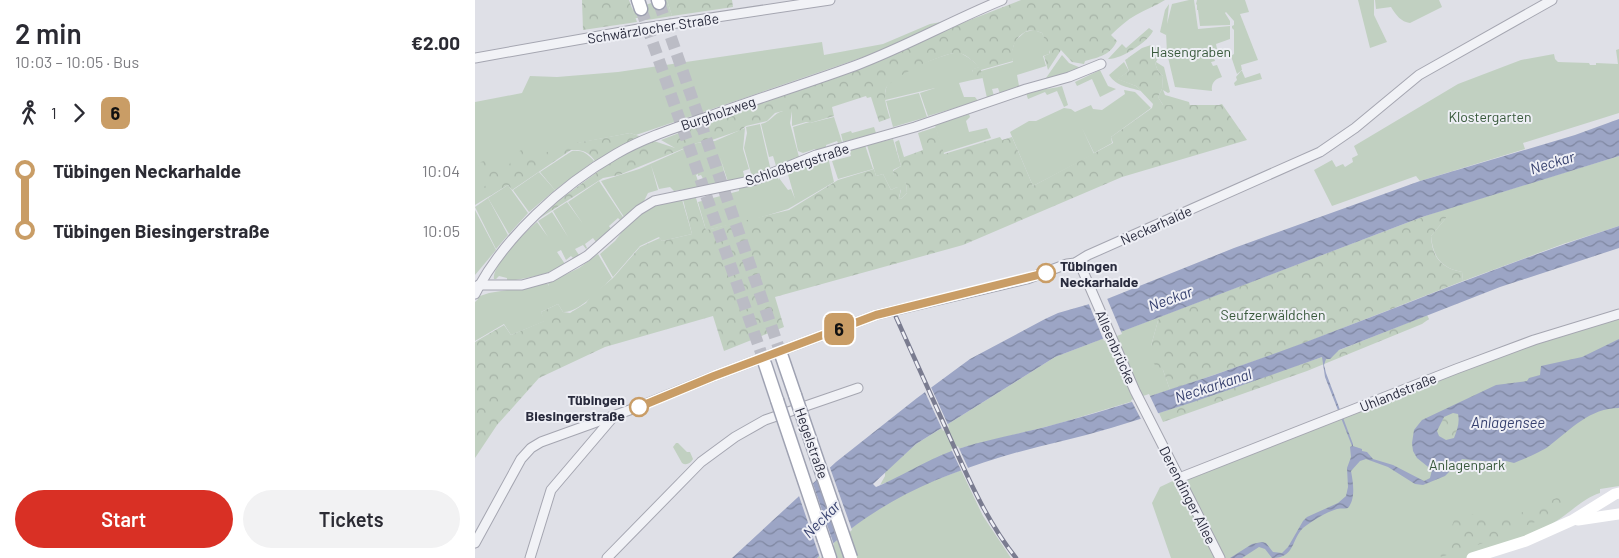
<!DOCTYPE html>
<html lang="en">
<head>
<meta charset="utf-8">
<style>
	:root { --surface:#fff; --page:#f2f2f3; --text:#2b2b33; --muted:#7c7c81; --accent:#d93025 }
	body { margin:0; font-family:Barlow,sans-serif; background:var(--page); color:var(--text); height:100vh; display:flex; flex-direction:column; font-size:19px; white-space:nowrap }
	* { box-sizing:border-box; margin:0 }
	p { font-size:16px; color:var(--muted) }
	.icon { flex:none; width:28px; height:28px; fill:none; stroke:currentColor; stroke-width:2; stroke-linecap:round; stroke-linejoin:round }
	.map { position:relative; flex:1; overflow:hidden }
	.sheet { display:flex; flex-direction:column; background:var(--surface); width:475px }
	.sheet>* { flex:none }
	.badge { padding:0 10px; border-radius:8px; font-size:18px; line-height:32px }
	.map>.badge { position:absolute; translate:-50% -50%; box-shadow:0 0 0 2px #fff }
	.legs { display:flex; align-items:center; gap:8px; height:55px; padding:0 15px; font-size:16px }
	.legs p { margin-inline-start:auto }
	.summary { display:flex; align-items:center; justify-content:space-between; height:85px; padding:0 15px }
	h1 { font-size:28px; font-weight:600; line-height:38px }
	.button { display:flex; gap:10px; margin-top:auto; padding:10px 15px }
	.button a { flex:1; height:58px; border-radius:30px; background:var(--accent); color:#fff; font-size:20px; font-weight:600; line-height:58px; text-align:center }
	.button a+a { background:var(--page); color:var(--text) }
	ul { padding:0 15px; list-style:none }
	li { display:flex; align-items:center; gap:18px; height:60px; font-size:19px }
	li i { display:grid; place-items:center; width:8px; height:100%; margin:0 6px; background:currentColor }
	li i::after { content:''; width:12px; height:12px; margin:-6px; border:4px solid; border-radius:50%; background:var(--surface) }
	li p { margin-inline-start:auto }
	li:first-child i { background:linear-gradient(#0000 50%,currentColor 0) }
	li:last-child i { background:linear-gradient(currentColor 50%,#0000 0) }
	main { display:flex; flex:1; min-height:0 }
	.map>svg:first-child { display:block }
	.green { fill:#c1d0c1 }
	.forest { fill:url(#forest-crowns) }
	.water { fill:url(#water-waves); fill-rule:evenodd }
	.pier { fill:#dfe0e7 }
	.lines { fill:none; stroke-linecap:round; stroke-linejoin:round }
	.primary-tunnel { stroke:#bbbcc5; stroke-width:12; stroke-dasharray:12 6; stroke-linecap:butt }
	.street-casing { stroke:#a5a6b1; stroke-width:11 }
	.primary-casing { stroke:#9fa2b2; stroke-width:15 }
	.street { stroke:#f1f2f6; stroke-width:9 }
	.secondary { stroke:#fff; stroke-width:11 }
	.primary { stroke:#fff; stroke-width:12 }
	.rail-casing { stroke:#7a7c90; stroke-width:4.5 }
	.rail { stroke:#eeeff5; stroke-width:2.5; stroke-dasharray:8; stroke-linecap:butt }
	.primary-bridge-casing { stroke:#9fa2b2; stroke-width:15; stroke-linecap:butt }
	.primary-bridge { stroke:#fff; stroke-width:12 }
	.line-1-casing { stroke:#fff; stroke-width:11 }
	.line-1 { stroke:#c99d66; stroke-width:8 }
	.stop-1-dot { fill:#fff; stroke:#c99d66; stroke-width:2.5 }
	.labels { text-anchor:middle; dominant-baseline:central; stroke-width:4; stroke-linejoin:round; paint-order:stroke }
	.street-label { font-size:14px; fill:#292b3d; stroke:#eeeff5 }
	.park-label { font-size:14px; fill:#37583a; stroke:#eeeff5 }
	.stop-label { font-size:14px; font-weight:bold; fill:#292b3d; stroke:#eeeff5; text-anchor:start }
	.water-label { font-size:15px; font-style:italic; fill:#36406e; stroke:#eeeff5 }
</style>
</head>
<body>
<main>
<section class="sheet">
<div class="summary"><div><h1>2 min</h1><p>10:03 – 10:05 · Bus</p></div><b>€2.00</b></div>
<div class="legs"><svg class="icon" aria-label="walk" viewBox="0 0 24 24"><circle cx="13" cy="4" r="2"/><path d="M13 8l-2 6 4 7M11 14l-3 7M7 12l3-4h3l4 4"/></svg>1<svg class="icon" aria-label="forward" viewBox="0 0 24 24"><path d="M9 5l7 7-7 7"/></svg><b class="badge" style="background:#c99d66;color:#111">6</b></div>
<ul>
<li><i style="color:#c99d66"></i><b>Tübingen Neckarhalde</b><p>10:04</p></li>
<li><i style="color:#c99d66"></i><b>Tübingen Biesingerstraße</b><p>10:05</p></li>
</ul>
<div class="button"><a>Start</a><a>Tickets</a></div>
</section>
<div class="map">
<svg width="1144" height="558" viewBox="0 0 1144 558">
	<defs>
		<pattern id="forest-crowns" width="20" height="18" patternUnits="userSpaceOnUse" patternTransform="scale(1.25)"><rect width="20" height="18" fill="#c1d0c1"/><path d="M2 6a3 3 0 1 1 6 0M12 15a3 3 0 1 1 6 0" fill="none" stroke="#a6b3a7"/></pattern>
		<pattern id="water-waves" width="16" height="10" patternUnits="userSpaceOnUse" patternTransform="scale(1.25)"><rect width="16" height="10" fill="#9ca5c5"/><path d="M0 5q4-4 8 0t8 0" fill="none" stroke="#7f87a1"/></pattern>
	</defs>
	<rect width="100%" height="100%" fill="#dfe0e7"/>
	<!-- green -->
	<g class="green">
		<polygon points="189,0 192,0 197,16 172,20 168,18 160,18 157,8 161,12 171,7 171,5 176,3 179,6"/>
		<path d="M714 0H719L723 29 755 26V39L741 44 742 49 737 53 740 61 736 62 738 66 742 65 747 77C739 79 736 84 737 91L700 87 692 53 691 33V35L685 32 690 10 694 4 692 24 697 4Z"/>
		<polygon points="722,0 770,0 774,12 765,14 783,60 766,65 767,70 762,74 756,56 759,54 759,30 757,28 757,26 759,25 759,21 751,12 750,13 755,21 755,25 725,26 723,10 722,10 722,5 721,4"/>
		<polygon points="883,0 899,0 899,15 912,42 895,48"/>
		<path d="M900 0H964L967 7 935 23C926 22 921 15 916 7L901 9Z"/>
		<polygon points="466,22 409,50 161,135 155,133 103,143 0,200 0,102 47,93 55,76 82,77 143,72 347,42 349,55 408,44 455,24"/>
		<polygon points="559,30 567,33 575,49 574,54 568,56 571,66 542,75 544,86 525,94 523,88 517,89 519,96 512,98 506,71 538,62 536,54 540,41 550,32"/>
		<path d="M676 45 682 48 685 54 681 62 689 67 695 92 693 93 688 90 690 95 714 102 715 106 688 105 683 97 687 89 688 76C681 71 680 63 679 54L653 58 650 60 667 48Z"/>
		<polygon points="1144,49 1144,113 1048,143 1050,149 945,181 941,176 857,206 839,170 857,160 861,167 868,164 870,167 878,162 877,158 883,155 879,146 983,84 1046,60 1079,54 1080,59 1083,62 1114,63 1115,65 1121,65 1121,63 1143,64 1141,50"/>
		<path d="M484 52 494 58 505 67 499 69 497 71V80L484 83 489 97H500L503 101 453 116 445 93 460 88 410 100C410 93 410 87 415 81 424 72 471 53 484 52Z"/>
		<polygon points="587,55 594,63 606,68 571,79 571,78"/>
		<path d="M649 62 654 71 643 79 661 86 666 91C654 87 642 87 634 75Z"/>
		<polygon points="625,70 633,86 641,89 625,97 617,79 602,86 600,82"/>
		<polygon points="766,71 767,71 770,78 785,73 787,79 760,86 759,83 762,80 761,77"/>
		<path d="M587 86 593 105 589 107 582 91 572 95 570 92 553 99 551 93C562 88 575 90 587 86Z"/>
		<polygon points="649,90 660,92 676,108 636,137 637,143 619,153 607,128 619,154 558,186 535,132 554,121 561,121 589,108 596,109 600,112 616,105 618,109 627,110 650,94"/>
		<polygon points="444,93 452,117 418,127 411,101"/>
		<path d="M308 111H317L315 123 324 157 319 158V161L302 169 298 156 294 157 286 124C298 121 297 114 308 111Z"/>
		<polygon points="494,114 495,117 491,121 494,132 512,128 516,138 468,153 460,125"/>
		<polygon points="359,117 367,142 363,143 362,141 351,145 351,148 342,151 340,149 328,153 323,151 318,127 331,123 335,123"/>
		<polygon points="285,124 296,171 277,177 269,148 272,133 271,127"/>
		<polygon points="399,127 401,133 368,142 366,134 376,131 377,133"/>
		<polygon points="270,128 268,149 274,169 268,171 270,179 253,182 245,157 252,182 232,186 226,175 223,176 223,174 221,175 225,187 199,191 195,187 184,189 176,165 183,190 173,193 169,201 149,217 126,181 164,169 222,143 240,141"/>
		<polygon points="418,139 426,166 418,170 419,175 431,183 432,193 426,199 424,198 426,190 422,187 416,190 408,174 401,176 392,145"/>
		<polygon points="390,145 398,169 363,179 357,161 376,156 374,149"/>
		<path d="M97 151C107 150 112 153 119 161L80 190 65 172Z"/>
		<path d="M1144 156V226L1088 244 988 281 987 272C966 268 958 257 956 236L971 218V209Z"/>
		<polygon points="353,157 359,182 313,209 277,220 231,230 223,202 264,191 264,188 303,175 303,180 304,178 313,190 316,189 320,199 312,171"/>
		<polygon points="64,172 80,190 54,212 38,190"/>
		<path d="M124 181 148 217 145 220 143 218 134 226 136 229 121 242 118 238 110 244 112 248 111 249 108 245 100 249 104 255 99 259 96 256 91 260 86 250 82 252 90 264C74 275 55 277 36 281H32V278L24 276 21 279H19C16 266 52 230 62 222L73 237 63 221 77 212 93 237 78 211 92 202 108 224 93 202Z"/>
		<polygon points="33,185 53,213 34,234 13,198"/>
		<polygon points="206,196 217,234 187,241 184,237 165,246 138,277 125,254 140,241 150,228 151,229 150,227 169,209"/>
		<polygon points="13,198 33,235 21,249 0,207"/>
		<polygon points="0,210 21,250 0,275"/>
		<path d="M123 254 137 278C125 289 104 313 88 312L83 304 66 312 70 321 36 335 29 324 0 341V302L3 299 2 297 14 293 72 283 74 286 73 283 104 268Z"/>
		<path d="M1144 314V486L1125 489V493C1111 497 1099 509 1086 518 1059 536 1028 549 997 558H696L677 503 685 487 704 478 876 411Z"/>
		<polygon points="684,317 676,346 688,370 695,390 582,424 486,448 468,455 427,476 405,485 410,476 410,472 441,444 580,357"/>
		<path d="M201 443H203L212 452H215L218 459C216 463 211 466 207 463L198 447Z"/>
		<path d="M486 470 508 516 536 558H342C369 533 396 511 429 494 447 484 467 478 486 470Z"/>
	</g>
	<!-- forest -->
	<g class="forest">
		<polygon points="107,0 154,0 162,22 108,30"/>
		<polygon points="192,0 257,0 258,7 197,16"/>
		<path d="M546 0H690C681 6 671 9 661 15 652 20 644 27 636 35L642 41C635 55 625 57 610 61L609 64 597 62 586 50 573 70 569 56 574 54 575 52 567 33C562 31 556 29 550 32 540 37 535 51 538 61L506 70 508 78 497 80V72L498 69 504 67C498 61 490 53 482 53 470 52 416 77 411 88 408 97 412 109 415 118L404 122 396 97 392 98 391 96 357 107 359 116 335 123 331 122 317 126V111H308L300 113 292 121 271 126 266 130 237 140 222 143 144 175 128 178 65 218 83 201 125 170C118 156 113 149 96 150L37 190 33 185 0 205V190L3 188 9 187 13 183 12 178 3 172V166L6 162C15 159 19 161 26 167L32 168C38 159 42 148 54 148L57 154 64 156 85 146 155 133 200 148 186 140Z"/>
		<path d="M674 28 678 31C673 42 645 60 633 59L647 44 651 48Z"/>
		<path d="M673 49 679 54C680 63 681 71 688 76L687 89 683 97 688 105H744L747 104 772 140 647 177 488 245 300 297 309 327 249 351 238 316 130 347 64 378 22 425 0 458V342L29 325 36 335 69 321 66 312 83 304 88 312 95 313 111 303 116 296 138 278 165 247 185 238 187 241 217 234 207 196 220 195 231 230 314 210 363 180 399 169 401 176 408 174 416 190 422 187 426 188 424 198 426 199 432 193 431 183 420 180 418 177 419 175 418 171 426 166 420 142 424 140 429 157 448 150 443 133 461 127 469 154 525 137 527 140 537 137 558 186 638 143 636 137 677 108 678 104 661 86 642 79 654 71 650 60 666 50Z"/>
		<path d="M971 209V218L956 236C957 257 966 268 987 272L988 281 809 351 695 390 688 370 676 362V346L684 317 947 217Z"/>
		<polygon points="952,315 954,319 947,324 832,371 688,422 684,413 847,357"/>
		<path d="M978 413 983 414C985 423 982 430 979 438L971 440 964 436 962 431 969 417Z"/>
		<path d="M1110 492 1098 501 1065 520 1008 543 966 557C960 545 969 545 974 536 976 531 977 525 979 520 1004 506 1009 521 1031 519L1091 494Z"/>
	</g>
	<!-- water -->
	<path class="water" d="M1144 119V156L947 217 580 357 441 444 398 484 401 487 408 484C434 472 459 456 486 448 517 438 550 433 581 424 635 410 687 392 739 375 875 329 1007 270 1144 226V248L1025 287 864 350 855 359H851L849 365 851 373 878 444V446L887 449V451L892 452 898 459 918 465 949 481 955 478 957 470 942 458 938 451 937 443 939 430 947 420 1021 385 1052 381 1054 378 1065 375 1066 366 1107 357 1144 339V408C1115 408 1096 429 1074 446 1068 451 1047 460 1039 463L1031 461 1018 462 987 459 970 476 948 485 940 484 913 467 891 459 885 461 876 471C878 482 881 498 873 508 870 509 866 508 862 509 851 512 837 521 828 528 816 540 820 558 797 558L790 549 784 547 767 558H755L777 544 787 542 791 543 798 552 807 553 813 547 828 521 832 517 863 503 871 496 873 487 872 468 876 457 875 447 877 446 850 377 847 357C777 382 707 407 636 428 599 439 562 446 526 457 452 480 399 504 342 558H257L361 462 442 398 495 359 570 319 583 313 632 299 759 248 945 181 1100 135ZM978 413 983 414C985 423 982 430 979 438L971 440 964 436 962 431 969 417Z"/>
	<!-- pier -->
	<g class="pier">
		<polygon points="631,296 647,334 629,341 613,302"/>
		<polygon points="455,385 474,427 468,431 449,390"/>
		<polygon points="674,394 684,415 667,421 656,400"/>
		<polygon points="483,446 494,470 487,472 476,449"/>
		<polygon points="354,465 377,530 363,542 341,477"/>
		<polygon points="337,481 359,545 346,558 345,558 323,493"/>
	</g>
	<g class="lines">
		<!-- primary-tunnel -->
		<g class="primary-tunnel">
			<polyline points="184,3 307,357"/>
			<polyline points="166,9 290,364"/>
		</g>
		<defs>
			<g id="street">
				<polyline points="0,58 169,28 355,0"/>
				<polyline points="600,263 607,269 660,391 745,558"/>
				<polyline points="0,287 4,285 47,285 76,277 112,256 164,210 179,201 280,180 341,155 440,127 551,89 594,77 626,64"/>
				<path d="M0 294C28 238 87 185 141 154 170 137 203 127 235 116 284 98 333 83 382 65 432 46 478 20 527 0"/>
				<polyline points="704,478 981,369 1059,340 1144,314"/>
				<polyline points="0,543 46,459 56,448 66,442 163,407 239,376 401,315 552,279 592,264 600,263 613,255 845,152 880,128 944,75 1077,0"/>
				<polyline points="55,558 76,490 139,416"/>
				<polyline points="132,558 226,462 260,437 290,420 383,388"/>
			</g>
			<g id="primary">
				<polyline points="163,0 166,9"/>
				<polyline points="183,0 184,3"/>
				<polyline points="307,357 320,395"/>
				<polyline points="290,364 302,400"/>
				<polyline points="349,540 355,558"/>
			</g>
		</defs>
		<!-- street casing -->
		<use href="#street" class="street-casing"/>
		<!-- primary casing -->
		<use href="#primary" class="primary-casing"/>
		<!-- street -->
		<use href="#street" class="street"/>
		<!-- secondary -->
		<g class="secondary">
			<polyline points="1103,520 1144,514"/>
			<polyline points="997,558 1051,541 1098,520 1140,494 1144,493"/>
		</g>
		<!-- primary -->
		<use href="#primary" class="primary"/>
		<defs>
			<path id="rail" d="M421 317C441 362 461 407 481 451 498 489 515 525 541 558"/>
		</defs>
		<!-- rail casing -->
		<use href="#rail" class="rail-casing"/>
		<!-- rail -->
		<use href="#rail" class="rail"/>
		<defs>
			<g id="primary-bridge">
				<polyline points="320,395 376,558"/>
				<polyline points="302,400 349,540"/>
			</g>
		</defs>
		<!-- primary-bridge casing -->
		<use href="#primary-bridge" class="primary-bridge-casing"/>
		<!-- primary-bridge -->
		<use href="#primary-bridge" class="primary-bridge"/>
	</g>
	<g class="lines">
		<defs>
			<polyline id="line-1" points="164,407 239,376 401,315 571,273"/>
		</defs>
		<!-- line-1 casing -->
		<use href="#line-1" class="line-1-casing"/>
		<!-- line-1 -->
		<use href="#line-1" class="line-1"/>
	</g>
	<!-- markers -->
	<g class="stop-1-dot">
		<circle cx="571" cy="273" r="9"/>
		<circle cx="164" cy="407" r="9"/>
	</g>
	<g class="labels">
		<!-- street labels -->
		<g class="street-label">
			<text transform="translate(178 28) rotate(-9)">Schwärzlocher Straße</text>
			<text transform="translate(243 113) rotate(-19)">Burgholzweg</text>
			<text transform="translate(322 164) rotate(-18)">Schloßbergstraße</text>
			<text transform="translate(681 225) rotate(-24)">Neckarhalde</text>
			<text transform="translate(641 347) rotate(66)">Alleenbrücke</text>
			<text transform="translate(923 392) rotate(-22)">Uhlandstraße</text>
			<text transform="translate(337 443) rotate(71)">Hegelstraße</text>
			<text transform="translate(713 495) rotate(63)">Derendinger Allee</text>
		</g>
		<!-- park labels -->
		<g class="park-label">
			<text x="716" y="51">Hasengraben</text>
			<text x="1015" y="116">Klostergarten</text>
			<text x="798" y="314">Seufzerwäldchen</text>
			<text x="992" y="464">Anlagenpark</text>
		</g>
		<!-- stop labels -->
		<g class="stop-label">
			<text x="585" y="265">Tübingen<tspan x="585" dy="16">Neckarhalde</tspan></text>
			<text x="150" y="399" text-anchor="end">Tübingen<tspan x="150" dy="16">Biesingerstraße</tspan></text>
		</g>
		<!-- water labels -->
		<g class="water-label">
			<text transform="translate(1077 162) rotate(-17)">Neckar</text>
			<text transform="translate(695 298) rotate(-20)">Neckar</text>
			<text transform="translate(738 385) rotate(-18)">Neckarkanal</text>
			<text x="1033" y="422">Anlagensee</text>
			<text transform="translate(346 519) rotate(-45)">Neckar</text>
		</g>
	</g>
</svg>
<b class="badge" style="left:364px;top:329px;background:#c99d66;color:#111">6</b>
</div>
</main>
</body>
</html>
